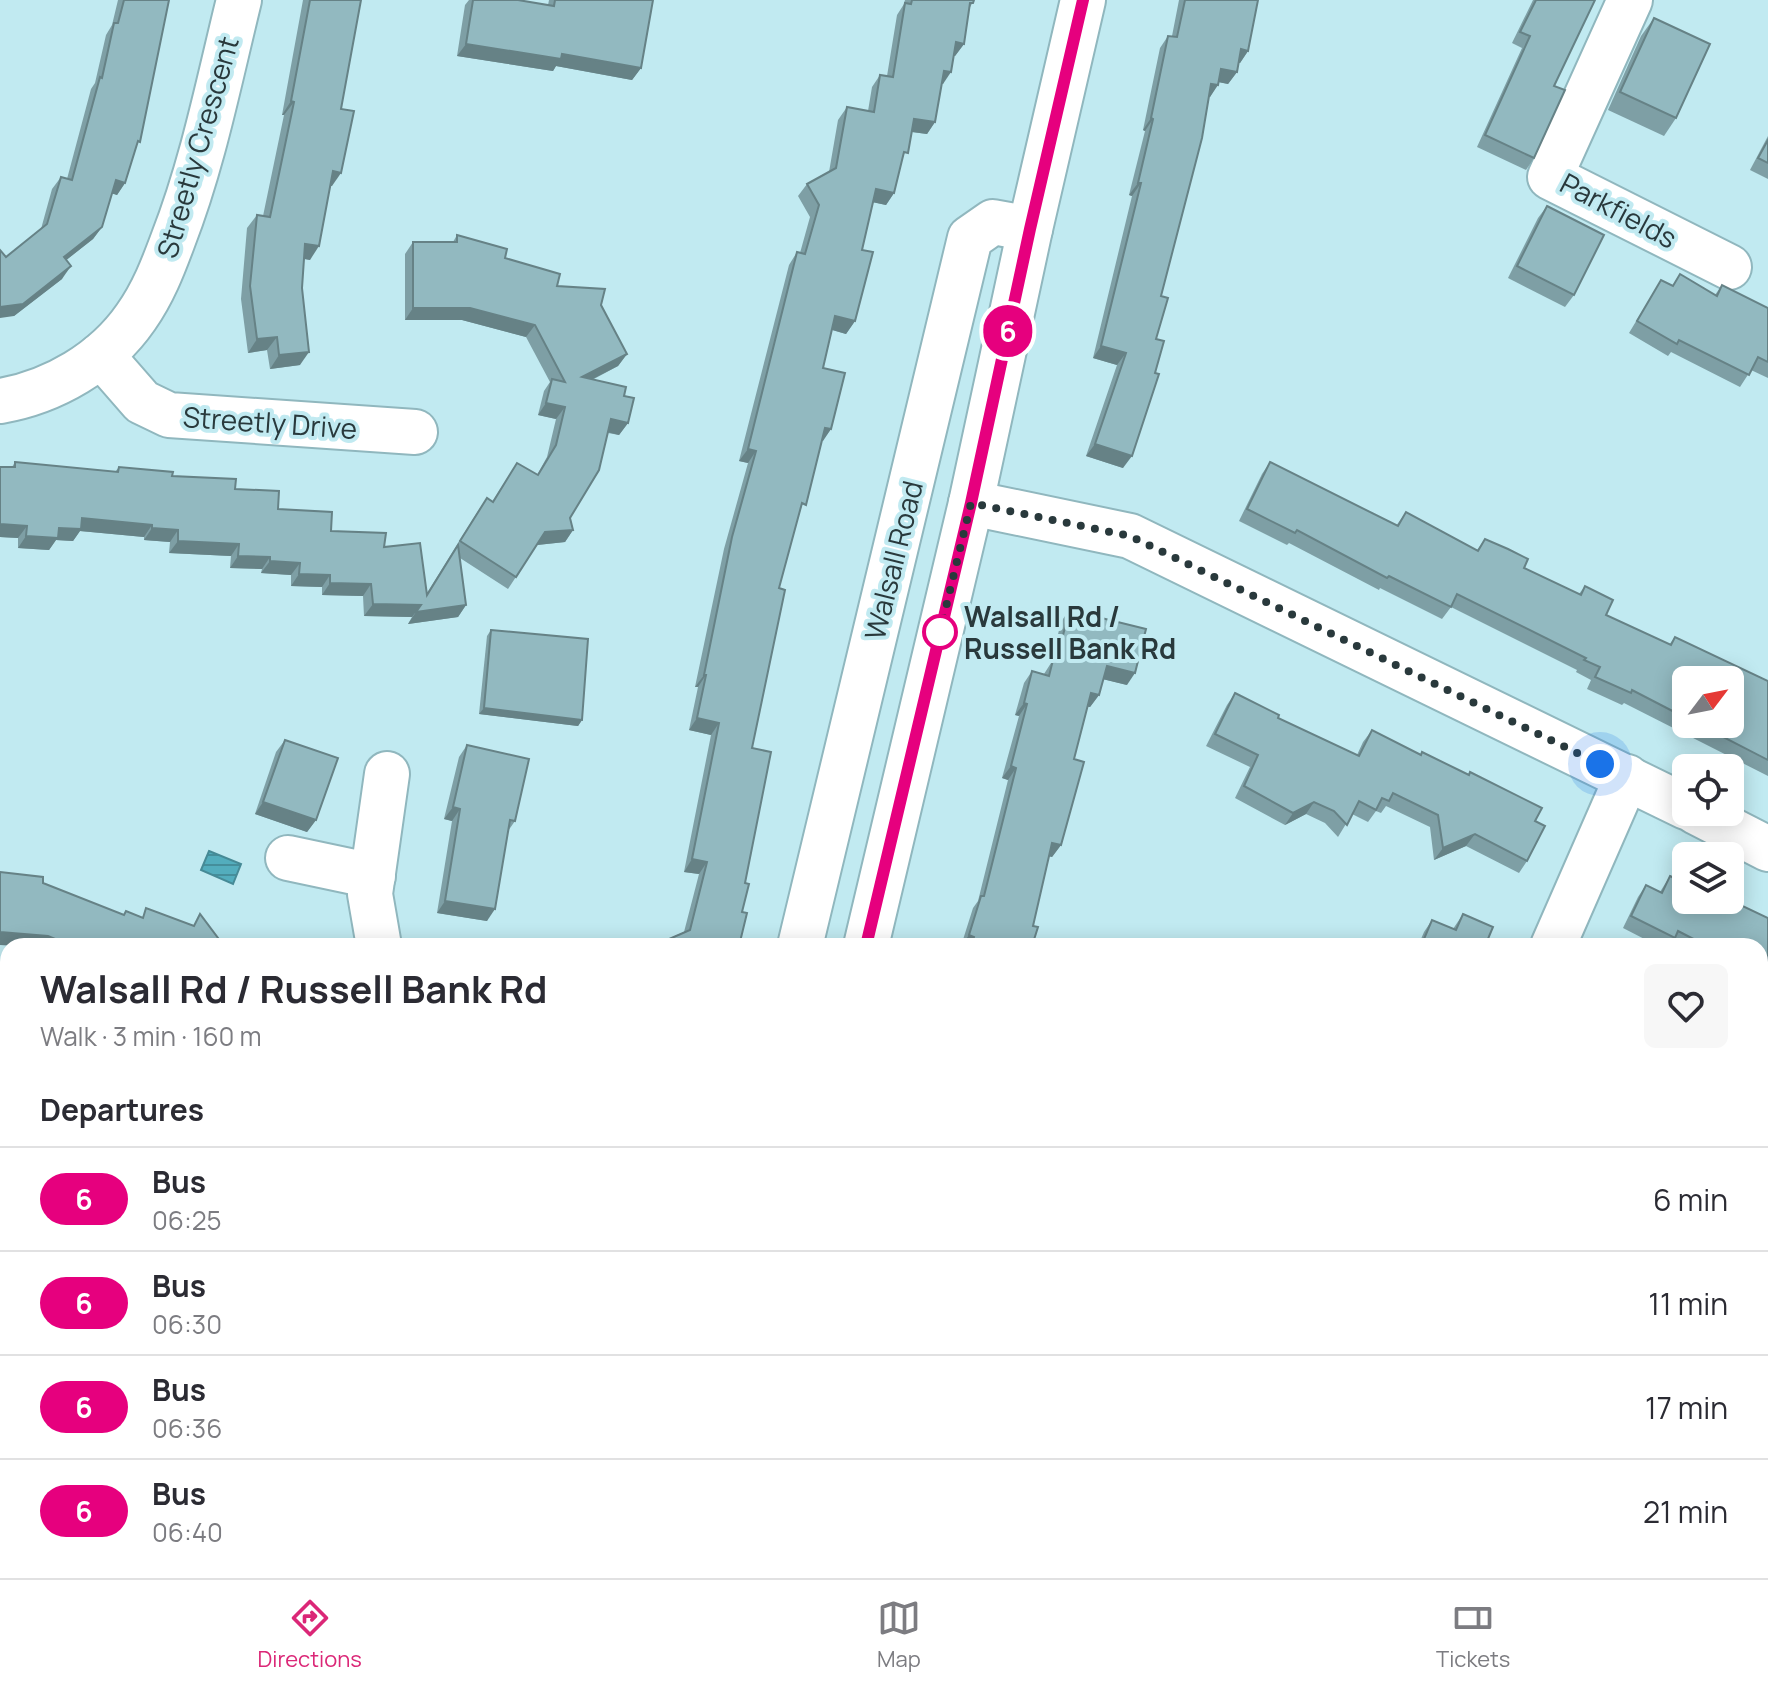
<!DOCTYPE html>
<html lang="en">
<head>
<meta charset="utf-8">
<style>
	:root { --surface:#fff; --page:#f7f7f7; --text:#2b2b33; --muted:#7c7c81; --line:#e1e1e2; --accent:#db2777 }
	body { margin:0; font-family:Manrope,sans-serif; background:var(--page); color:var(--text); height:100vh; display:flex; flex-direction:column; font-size:30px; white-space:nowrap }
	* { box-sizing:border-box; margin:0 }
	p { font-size:26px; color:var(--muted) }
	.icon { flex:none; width:44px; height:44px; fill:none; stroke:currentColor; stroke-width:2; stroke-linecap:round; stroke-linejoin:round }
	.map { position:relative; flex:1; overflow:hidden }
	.details { position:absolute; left:0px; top:938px; width:1768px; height:640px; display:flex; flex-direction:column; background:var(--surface); border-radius:24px 24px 0 0; box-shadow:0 4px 20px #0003 }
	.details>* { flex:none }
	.badge { padding:0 16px; border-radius:26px; font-size:28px; line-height:52px }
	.needle { width:52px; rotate:58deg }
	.tools { position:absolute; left:1672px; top:666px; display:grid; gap:16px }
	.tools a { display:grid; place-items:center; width:72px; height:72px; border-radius:12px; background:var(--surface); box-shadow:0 4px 20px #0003; font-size:40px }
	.you { position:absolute; width:40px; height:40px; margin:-20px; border:6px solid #fff; border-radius:50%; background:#1a73e8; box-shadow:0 0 0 12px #1a73e833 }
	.map>.badge { position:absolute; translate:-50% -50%; box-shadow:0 0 0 4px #fff }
	h2 { padding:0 40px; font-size:30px; line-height:72px }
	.round { display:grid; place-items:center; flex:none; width:84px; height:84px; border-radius:12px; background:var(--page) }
	.head { display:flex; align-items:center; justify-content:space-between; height:136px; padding:0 40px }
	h1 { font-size:38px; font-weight:700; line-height:60px }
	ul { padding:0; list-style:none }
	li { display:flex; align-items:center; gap:24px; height:104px; padding:0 40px; border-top:2px solid var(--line) }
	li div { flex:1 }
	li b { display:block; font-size:30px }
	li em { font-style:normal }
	li .badge { min-width:88px; font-weight:700; text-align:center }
	.menu { display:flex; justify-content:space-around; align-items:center; height:112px; border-top:2px solid var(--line); background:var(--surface); font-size:22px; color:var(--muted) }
	.menu a { display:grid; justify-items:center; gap:4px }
	.menu .selected { color:var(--accent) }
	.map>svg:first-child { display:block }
	.water { fill:url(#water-rules); stroke:#468a96; stroke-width:2 }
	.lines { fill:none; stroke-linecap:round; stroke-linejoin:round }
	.minor-casing { stroke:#90b7be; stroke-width:48 }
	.major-casing { stroke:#90b7be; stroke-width:48 }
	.minor { stroke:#fff; stroke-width:44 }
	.major { stroke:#fff; stroke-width:44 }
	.wall { fill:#7e9fa5; fill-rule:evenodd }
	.shaded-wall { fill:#668286 }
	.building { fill:#92b9c0; stroke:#668286; stroke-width:2 }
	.line-casing { stroke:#fff; stroke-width:18 }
	.line { stroke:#e6007e; stroke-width:12 }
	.walk { stroke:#29393c; stroke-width:8; stroke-dasharray:0 14.4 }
	.stop-dot { fill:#fff; stroke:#e6007e; stroke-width:4 }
	.labels { text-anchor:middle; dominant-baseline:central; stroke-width:8; stroke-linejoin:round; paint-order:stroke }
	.street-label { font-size:28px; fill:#29393c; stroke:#c1eaf1 }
	.stop-label { font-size:28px; font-weight:bold; fill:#29393c; stroke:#c1eaf1; text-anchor:start }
</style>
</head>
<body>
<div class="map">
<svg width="1768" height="1578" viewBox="0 0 1768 1578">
	<defs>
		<pattern id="water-rules" width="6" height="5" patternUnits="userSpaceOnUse" patternTransform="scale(2)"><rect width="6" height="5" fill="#53adbd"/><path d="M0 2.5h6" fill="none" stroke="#458e9b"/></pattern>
	</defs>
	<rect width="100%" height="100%" fill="#c1eaf1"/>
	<!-- water -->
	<polygon class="water" points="209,851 241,864 233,884 201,870"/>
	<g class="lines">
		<defs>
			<g id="minor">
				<polyline points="1630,0 1550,177 1729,267"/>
				<polyline points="101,355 142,402 169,415 415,432"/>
				<path d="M0 401C53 392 105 362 136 317 153 293 163 267 173 240 203 163 219 81 239 0"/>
				<polyline points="971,503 1130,536 1686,807"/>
				<polyline points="1696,812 1768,849"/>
				<polyline points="288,858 373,876"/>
				<polyline points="379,946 370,894 387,774"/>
				<polyline points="800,946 970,238 993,222 1030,229"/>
				<polyline points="1553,946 1627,777"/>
				<polyline points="0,1032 8,1033"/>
				<polyline points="303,1570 335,1578"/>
				<polyline points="101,1578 104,1570"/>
				<polyline points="648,1578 650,1570"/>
				<polyline points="1276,1578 1279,1570"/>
			</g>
			<g id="major">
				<polyline points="866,946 971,503 1030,229 1083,0"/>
				<polyline points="717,1578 719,1570"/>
			</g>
		</defs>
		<!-- minor casing -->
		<use href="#minor" class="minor-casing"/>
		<!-- major casing -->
		<use href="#major" class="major-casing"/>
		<!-- minor -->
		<use href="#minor" class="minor"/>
		<!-- major -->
		<use href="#major" class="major"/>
	</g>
	<!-- wall -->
	<g class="wall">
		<polygon points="118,0 169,0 136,148 125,183 117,195 112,193 102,227 93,239 66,260 62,279 14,316 6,257 41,229 52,189 61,177 67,179 91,89 95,83 106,35 112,25"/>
		<polygon points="303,0 361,0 341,109 332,186 330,186 310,260 304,259 302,288 300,365 270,369 267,350 248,353 241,299 247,228 257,215 263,216 284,115 282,115"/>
		<polygon points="469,0 518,0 548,5 549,0 653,0 641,68 632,80 556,66 553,71 457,56 465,5"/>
		<polygon points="905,0 974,0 969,9 964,44 955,56 954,56 943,84 941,84 935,122 927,134 912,132 901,163 894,193 886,205 873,202 862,250 855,321 846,334 832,330 823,368 831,429 822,441 799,515 779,588 752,748 745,883 739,946 652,946 684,932 699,874 684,872 711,735 689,730 698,687 695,687 724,549 748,463 739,461 789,265 797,252 800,253 810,217 798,196 807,184 829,172 838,120 847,107 868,111 872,87 880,75 887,76 897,15 904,4"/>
		<polygon points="1179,0 1258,0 1248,51 1240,63 1239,62 1237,72 1228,84 1219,82 1210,97 1208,97 1161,296 1123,468 1086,456 1117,365 1093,358 1132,196 1129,195 1145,131 1143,130 1160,48 1168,36 1172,36"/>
		<polygon points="1533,0 1595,0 1554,86 1534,158 1526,170 1477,147 1522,48 1512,43"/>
		<polygon points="1654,18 1676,118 1664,136 1608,110 1641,36"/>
		<polygon points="1768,136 1768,179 1750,170"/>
		<polygon points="1547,206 1574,295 1565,307 1508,278 1538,218"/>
		<polygon points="457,235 505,258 557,286 601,305 627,354 618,366 592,380 624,396 628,423 619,435 608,433 570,518 573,530 565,542 537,545 508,589 460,558 466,605 458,617 408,624 412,617 364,616 363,596 322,595 322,587 291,586 291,575 261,573 262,569 230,568 231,556 169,553 170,542 144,540 144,537 80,531 73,541 56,540 49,550 18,548 18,538 0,537 0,467 12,467 15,462 115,472 119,467 172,476 235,489 278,509 331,531 384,547 427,593 478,511 487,498 492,502 517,463 537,475 547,457 556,419 538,415 544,391 550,382 526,337 462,320 405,320 405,254 413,242 453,242"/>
		<polygon points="1680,274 1715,295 1722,285 1768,308 1768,378 1751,370 1740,387 1671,352 1668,356 1629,333 1661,280 1672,286"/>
		<path d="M1270 462 1396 526 1406 512 1477 550 1485 539 1524 568 1579 594 1585 586 1606 615 1669 645 1675 637 1768 681V776L1624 703 1622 705 1587 689 1591 680 1576 672 1577 670 1451 607 1442 619 1380 588 1379 590 1289 543 1287 545 1239 521 1262 474ZM1686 680 1730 724H1686Z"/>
		<polygon points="1069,610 1127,685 1103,679 1099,695 1090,707 1087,707 1074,759 1061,845 1052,857 1049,856 1033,926 1032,946 961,946 973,908 978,901 1008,780 1002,778 1019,716 1015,715 1024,683 1032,671 1044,674 1051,663 1061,622"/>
		<polygon points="491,630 582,720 578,726 479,714 487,636"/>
		<polygon points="1235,693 1278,718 1357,755 1363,742 1372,730 1535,821 1527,861 1519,873 1466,846 1434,860 1430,827 1386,806 1381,813 1376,811 1368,822 1352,814 1338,837 1325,823 1306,814 1285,825 1235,798 1250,767 1206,746 1227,705"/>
		<polygon points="285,740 316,820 307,832 255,814 276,752"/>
		<polygon points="467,745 515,821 508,831 487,921 437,913 452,821 444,819 459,757"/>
		<polygon points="1670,876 1686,900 1768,918 1768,992 1763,999 1760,997 1760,946 1675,946 1671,944 1669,946 1658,946 1623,928 1638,897 1646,885 1660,892"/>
		<polygon points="1463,914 1485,946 1418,946 1424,932 1432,920 1453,929"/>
		<polygon points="0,1089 8,1096 8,1187 0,1181"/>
		<polygon points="8,1244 8,1272 2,1268 0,1261 0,1255"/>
		<polygon points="8,1342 8,1570 17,1578 0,1578 0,1370"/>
		<polygon points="811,1570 891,1570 886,1578 809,1578"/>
	</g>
	<!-- shaded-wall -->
	<g class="shaded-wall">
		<polygon points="956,42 964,44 955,56 948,54"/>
		<polygon points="466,44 562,54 641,68 632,80 556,66 553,71 457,56"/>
		<polygon points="1241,49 1248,51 1240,63 1233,61"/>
		<polygon points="1221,69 1237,72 1228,84 1213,81"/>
		<polygon points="944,71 951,72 943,84 935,83"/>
		<polygon points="1211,84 1218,85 1210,97 1202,96"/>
		<polygon points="291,101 294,102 284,115 282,115"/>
		<polygon points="1151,118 1153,119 1145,131 1143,130"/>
		<polygon points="914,119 935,122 927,134 905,131"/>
		<polygon points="333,171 341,173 332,186 323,185"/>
		<polygon points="116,180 125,183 117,195 107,192"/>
		<polygon points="1138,183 1141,183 1132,196 1129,195"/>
		<polygon points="876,189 894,193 886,205 867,201"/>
		<polygon points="102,227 93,239 55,269 64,257"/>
		<polygon points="305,244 319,246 310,260 296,257"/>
		<polygon points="71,266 62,279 14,316 0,318 0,307"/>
		<polygon points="413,308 470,308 535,325 526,337 462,320 405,320"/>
		<polygon points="835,316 855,321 846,334 826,328"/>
		<polygon points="277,337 267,350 248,353 257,339"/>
		<polygon points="1101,346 1126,353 1117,365 1093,358"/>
		<polygon points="309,352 300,365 270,369 279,355"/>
		<polygon points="627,354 618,366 573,389 582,377"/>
		<polygon points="546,403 565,407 556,419 538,415"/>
		<polygon points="611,419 628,423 619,435 603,431"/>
		<polygon points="825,428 831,429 823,441 817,440"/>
		<polygon points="1095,444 1132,456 1123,468 1086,456"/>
		<polygon points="748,449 756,451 748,463 739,461"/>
		<polygon points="82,518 152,525 144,537 80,531 73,541 56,540 49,550 18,548 26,536"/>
		<polygon points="0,524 27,526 18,538 0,537"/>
		<polygon points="152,528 178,530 170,542 144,540"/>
		<polygon points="573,530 565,542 537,545 545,532"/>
		<polygon points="178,541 239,544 231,556 169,553"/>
		<polygon points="238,556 270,557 262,569 230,568"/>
		<polygon points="270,561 300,563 291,575 261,573"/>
		<polygon points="299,574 330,575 322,587 291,586"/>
		<polygon points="330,583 371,584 363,596 322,595"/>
		<polygon points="373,604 421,605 412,617 364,616"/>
		<polygon points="466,605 458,617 408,624 416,612"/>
		<polygon points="1107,666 1135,673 1127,685 1098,678"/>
		<polygon points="704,675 706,675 698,687 695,687"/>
		<polygon points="1091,693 1099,695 1090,707 1082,705"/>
		<polygon points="1024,703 1027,704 1019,716 1015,715"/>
		<polygon points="484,708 582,720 578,726 479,714"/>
		<polygon points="697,718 719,723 711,735 689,730"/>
		<polygon points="1011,766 1016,768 1008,780 1002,778"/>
		<polygon points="263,802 316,820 307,832 255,814"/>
		<polygon points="1314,802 1306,814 1285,825 1293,813"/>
		<polygon points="453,807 460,809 452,821 444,819"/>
		<polygon points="1475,834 1466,846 1434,860 1443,848"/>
		<polygon points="1052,843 1061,845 1052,857 1044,855"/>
		<polygon points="692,859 707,862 699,874 684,872"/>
		<polygon points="445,901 495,909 487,921 437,913"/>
		<polygon points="0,932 48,936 72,946 16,946 0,945"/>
		<polygon points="969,935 974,937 968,946 961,946"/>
		<polygon points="884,1570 891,1571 886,1578 879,1578"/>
		<polygon points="14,1571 20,1573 17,1578 10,1577"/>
	</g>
	<!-- building -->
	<g class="building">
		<polygon points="124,0 169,0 140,142 138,141 125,183 116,180 102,227 64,257 71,266 23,304 0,307 0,250 6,257 47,224 61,177 72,180 100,77 102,78 114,23 118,23"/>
		<polygon points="310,0 361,0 341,109 354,111 341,173 333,171 319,246 305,244 302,288 309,352 279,355 277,337 257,339 250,286 257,215 270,217 294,102 291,101"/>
		<polygon points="473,0 518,0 554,6 555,0 653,0 641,68 562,54 561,59 466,44"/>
		<polygon points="912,0 974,0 973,3 970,3 964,44 956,42 951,72 944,71 935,122 914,119 908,153 904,152 894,193 876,189 862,250 873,252 855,321 835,316 823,368 845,373 831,429 825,428 806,505 802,503 779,588 785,590 752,748 771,752 745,883 749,884 742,912 747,913 739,946 653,946 690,930 707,862 692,859 719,723 697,718 706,675 704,675 732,537 756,451 748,449 797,252 805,254 819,205 807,184 836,168 847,107 874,112 880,75 893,77 905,3 911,4"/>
		<polygon points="1185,0 1258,0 1248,51 1241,49 1237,72 1221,69 1218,85 1211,84 1202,138 1161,296 1168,298 1156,339 1164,341 1155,373 1159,374 1132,456 1095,444 1126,353 1101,346 1141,183 1138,183 1153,119 1151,118 1168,36 1177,37"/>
		<polygon points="1536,0 1595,0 1554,86 1565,90 1534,158 1485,135 1530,36 1520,32"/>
		<polygon points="1654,18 1710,44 1676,118 1620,92"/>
		<polygon points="1768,140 1768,163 1758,158"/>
		<polygon points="1547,206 1604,235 1574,295 1517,266"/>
		<polygon points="457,235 507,249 505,258 560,274 557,286 605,289 601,305 627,354 582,377 626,387 624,396 634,398 628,423 611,419 599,470 570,518 573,530 545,532 516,577 460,541 487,498 493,502 517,463 538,475 556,445 565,407 546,403 552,379 565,382 535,325 470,308 413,308 413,242 457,242"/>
		<polygon points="1680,274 1717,296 1722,285 1768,308 1768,362 1758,357 1749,375 1679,340 1677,344 1637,321 1661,280 1673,286"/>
		<polygon points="15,462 118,472 119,467 173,472 172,476 236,479 235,489 279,491 278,509 332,512 331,531 386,533 384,547 420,543 427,595 458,545 466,605 416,612 421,605 373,604 371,584 330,583 330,575 299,574 300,563 270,561 270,557 238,556 239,544 178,541 178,530 152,528 152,525 82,518 81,529 59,528 58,538 26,536 27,526 0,524 0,467 15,467"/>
		<polygon points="1270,462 1398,526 1406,512 1478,551 1485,539 1508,549 1528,559 1524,568 1581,595 1585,586 1613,600 1606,615 1671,645 1675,637 1768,681 1768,760 1698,724 1730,724 1730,680 1686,680 1686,718 1632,690 1631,693 1595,677 1600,667 1584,660 1586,658 1457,594 1451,607 1389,576 1387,578 1297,530 1295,533 1247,509"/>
		<polygon points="1069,610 1146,629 1135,673 1107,666 1099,695 1091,693 1074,759 1084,762 1061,845 1052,843 1033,926 1038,927 1032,946 971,946 974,937 969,935 981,896 984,896 1016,768 1011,766 1027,704 1024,703 1032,671 1049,676 1053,660 1057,661"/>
		<polygon points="491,630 588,639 582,720 484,708"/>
		<polygon points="1235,693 1279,715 1278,718 1359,756 1372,730 1421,755 1422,752 1469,775 1470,772 1542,808 1535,821 1545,826 1527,861 1475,834 1443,848 1438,815 1393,793 1389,801 1382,798 1376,810 1359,801 1347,825 1334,811 1314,802 1293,813 1244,786 1258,755 1215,734"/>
		<polygon points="285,740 338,758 316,820 263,802"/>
		<polygon points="467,745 529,759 515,821 510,820 495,909 445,901 460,809 453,807"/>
		<polygon points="0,872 43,877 43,883 124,915 126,911 143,918 146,908 194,926 200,914 224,946 72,946 48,936 0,932"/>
		<polygon points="1670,876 1686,884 1686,900 1730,900 1768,918 1768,985 1760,981 1760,946 1707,946 1678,931 1675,938 1631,916 1646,885 1662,893"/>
		<polygon points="1463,914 1493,927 1485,946 1421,946 1432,920 1456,930"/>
		<polygon points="0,1089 8,1096 8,1164 0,1157"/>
		<polygon points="8,1244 8,1263 6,1262 3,1251"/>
		<polygon points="8,1350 8,1570 21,1570 20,1573 14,1571 12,1578 0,1578 0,1381"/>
		<polygon points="817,1570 885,1570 883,1578 815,1578"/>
		<polygon points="1150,1570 1215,1570 1212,1578 1147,1578"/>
		<polygon points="1359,1570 1411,1570 1407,1578 1355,1578"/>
	</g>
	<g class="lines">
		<defs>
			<polyline id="line" points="866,946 971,503 1030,229 1083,0"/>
		</defs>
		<!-- line casing -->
		<use href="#line" class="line-casing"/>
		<!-- line -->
		<use href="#line" class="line"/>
		<!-- walk -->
		<polyline class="walk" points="940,632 971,503 1130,536 1600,764"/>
	</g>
	<!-- markers -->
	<circle class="stop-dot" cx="940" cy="632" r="16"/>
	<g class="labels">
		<!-- street labels -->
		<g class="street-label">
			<text transform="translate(197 147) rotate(-74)">Streetly Crescent</text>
			<text transform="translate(1619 210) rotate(28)">Parkfields</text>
			<text transform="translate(270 422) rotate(4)">Streetly Drive</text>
			<text transform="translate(893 560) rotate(-76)">Walsall Road</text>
		</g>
		<!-- stop labels -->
		<g class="stop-label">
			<text x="964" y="616">Walsall Rd /<tspan x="964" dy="32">Russell Bank Rd</tspan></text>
		</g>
	</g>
</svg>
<div class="tools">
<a><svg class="needle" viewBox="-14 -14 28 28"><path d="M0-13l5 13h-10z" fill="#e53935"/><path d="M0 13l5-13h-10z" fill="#7c7c81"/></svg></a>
<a><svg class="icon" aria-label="locate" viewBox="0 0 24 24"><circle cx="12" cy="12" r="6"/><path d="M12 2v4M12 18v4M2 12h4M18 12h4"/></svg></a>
<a><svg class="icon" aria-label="layers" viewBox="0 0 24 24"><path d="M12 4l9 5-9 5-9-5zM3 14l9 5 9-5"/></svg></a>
</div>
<div class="you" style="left:1600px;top:764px"></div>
<b class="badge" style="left:1008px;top:331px;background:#e6007e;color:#fff">6</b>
<section class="details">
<div class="head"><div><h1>Walsall Rd / Russell Bank Rd</h1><p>Walk · 3 min · 160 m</p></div><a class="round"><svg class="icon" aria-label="heart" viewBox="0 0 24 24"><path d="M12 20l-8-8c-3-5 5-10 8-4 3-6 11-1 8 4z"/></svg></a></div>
<h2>Departures</h2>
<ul>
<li><span class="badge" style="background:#e6007e;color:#fff">6</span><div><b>Bus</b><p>06:25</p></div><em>6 min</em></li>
<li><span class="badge" style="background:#e6007e;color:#fff">6</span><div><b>Bus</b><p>06:30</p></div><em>11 min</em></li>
<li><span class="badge" style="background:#e6007e;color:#fff">6</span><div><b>Bus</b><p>06:36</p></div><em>17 min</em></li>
<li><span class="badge" style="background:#e6007e;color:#fff">6</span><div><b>Bus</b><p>06:40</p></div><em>21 min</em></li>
</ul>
</section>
</div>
<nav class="menu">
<a class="selected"><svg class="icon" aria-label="directions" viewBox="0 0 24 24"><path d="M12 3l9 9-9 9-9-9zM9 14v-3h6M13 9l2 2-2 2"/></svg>Directions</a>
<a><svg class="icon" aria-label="map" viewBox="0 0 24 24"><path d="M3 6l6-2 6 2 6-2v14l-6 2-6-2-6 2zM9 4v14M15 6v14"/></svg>Map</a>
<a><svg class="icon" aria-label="tickets" viewBox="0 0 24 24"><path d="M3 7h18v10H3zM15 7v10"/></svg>Tickets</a>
</nav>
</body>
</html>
